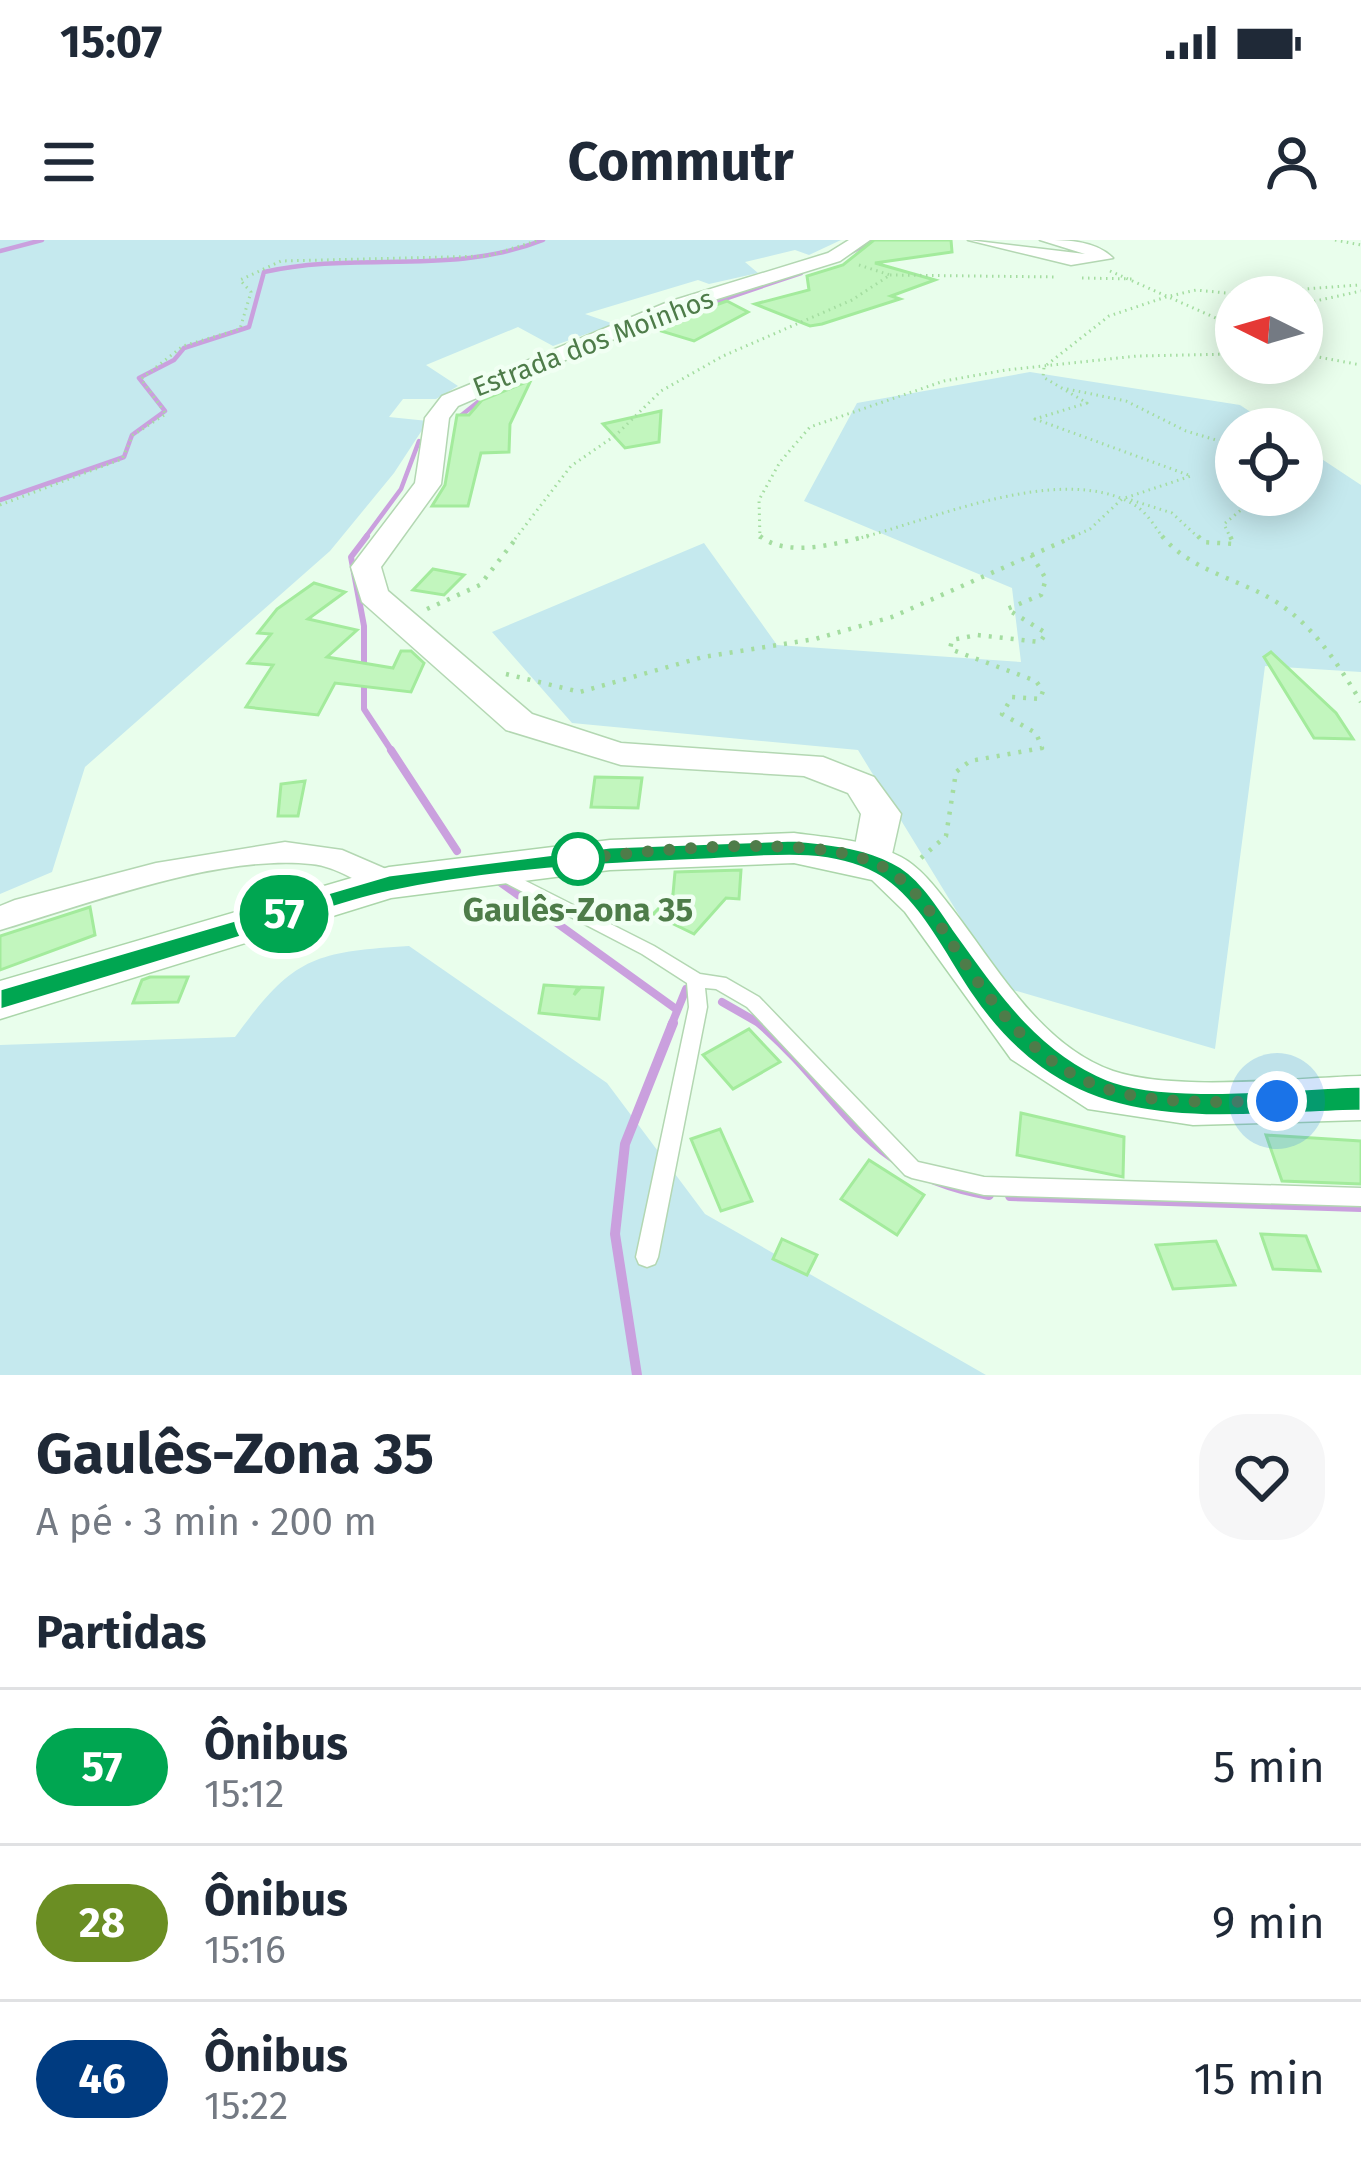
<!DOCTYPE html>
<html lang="pt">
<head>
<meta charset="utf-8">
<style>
	:root { --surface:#fff; --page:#f6f6f7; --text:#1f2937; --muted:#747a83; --line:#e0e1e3 }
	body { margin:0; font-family:"Fira Sans",sans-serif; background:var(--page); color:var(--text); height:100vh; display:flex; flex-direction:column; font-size:45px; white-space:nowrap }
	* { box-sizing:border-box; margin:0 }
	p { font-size:39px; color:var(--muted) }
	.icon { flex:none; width:66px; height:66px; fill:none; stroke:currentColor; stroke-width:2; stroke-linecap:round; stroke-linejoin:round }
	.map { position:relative; height:1135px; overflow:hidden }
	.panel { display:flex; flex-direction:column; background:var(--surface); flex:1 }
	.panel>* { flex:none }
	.badge { padding:0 24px; border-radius:39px; font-size:42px; line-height:78px }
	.needle { width:78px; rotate:275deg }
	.tools { position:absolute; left:1215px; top:36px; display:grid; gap:24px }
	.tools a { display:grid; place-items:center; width:108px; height:108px; border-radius:50%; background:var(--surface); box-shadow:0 6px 30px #0003; font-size:60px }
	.you { position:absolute; width:60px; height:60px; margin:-30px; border:9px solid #fff; border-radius:50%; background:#1a73e8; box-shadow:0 0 0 18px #1a73e833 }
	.map>.badge { position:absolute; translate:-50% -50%; box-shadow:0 0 0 6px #fff }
	h2 { padding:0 36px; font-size:45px; line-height:108px }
	.round { display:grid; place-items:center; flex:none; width:126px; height:126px; border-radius:48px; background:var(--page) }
	.head { display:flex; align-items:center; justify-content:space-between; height:204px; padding:0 36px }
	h1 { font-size:57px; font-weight:700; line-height:90px }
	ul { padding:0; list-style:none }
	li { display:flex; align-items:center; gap:36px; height:156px; padding:0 36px; border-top:3px solid var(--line) }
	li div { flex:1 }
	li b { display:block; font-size:45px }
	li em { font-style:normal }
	li .badge { min-width:132px; font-weight:700; text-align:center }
	.status { display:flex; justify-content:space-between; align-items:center; height:84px; padding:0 60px; background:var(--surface); direction:ltr }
	.status svg { height:33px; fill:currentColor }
	header { display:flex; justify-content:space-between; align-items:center; height:156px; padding:0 36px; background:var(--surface); font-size:54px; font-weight:700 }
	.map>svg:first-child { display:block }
	.green { fill:#c5e9ee }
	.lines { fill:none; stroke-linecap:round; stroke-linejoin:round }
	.stream-far3 { stroke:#caa0de; stroke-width:4.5 }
	.stream-far2 { stroke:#caa0de; stroke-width:6 }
	.stream-far1 { stroke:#caa0de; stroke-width:8 }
	.stream { stroke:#caa0de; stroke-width:10 }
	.building { fill:#c2f6be; stroke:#a3eb9c; stroke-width:3 }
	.service-casing { stroke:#b3d7b2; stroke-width:3 }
	.minor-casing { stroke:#b3d7b2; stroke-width:3 }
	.tertiary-casing { stroke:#b3d7b2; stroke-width:3 }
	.secondary-casing { stroke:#abd6aa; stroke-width:3 }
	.path-far1 { stroke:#a4dda0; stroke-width:3; stroke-dasharray:1.5 4.5; stroke-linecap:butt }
	.path { stroke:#a4dda0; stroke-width:4.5; stroke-dasharray:3 8; stroke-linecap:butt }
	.service { fill:#fff; fill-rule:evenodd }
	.minor { fill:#fff; fill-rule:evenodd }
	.tertiary { fill:#fff; fill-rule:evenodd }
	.secondary { fill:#fff; fill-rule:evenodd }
	.line { fill:#00a651; stroke:#fff; stroke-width:3 }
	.walk { stroke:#4e7c49; stroke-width:12; stroke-dasharray:0 21.6 }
	.stop-dot { fill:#fff; stroke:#00a651; stroke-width:6 }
	.labels { text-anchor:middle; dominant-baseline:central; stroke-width:9; stroke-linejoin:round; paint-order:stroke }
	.far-street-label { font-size:27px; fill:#4e7c49; stroke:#f1fff3 }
	.stop-label { font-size:33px; font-weight:bold; fill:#4e7c49; stroke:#f1fff3 }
</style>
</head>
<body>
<div class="status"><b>15:07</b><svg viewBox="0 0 49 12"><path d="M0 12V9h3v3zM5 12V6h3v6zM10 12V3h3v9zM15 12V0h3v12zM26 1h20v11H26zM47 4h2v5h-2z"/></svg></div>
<header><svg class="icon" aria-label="menu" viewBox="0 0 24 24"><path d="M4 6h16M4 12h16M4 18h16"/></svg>Commutr<svg class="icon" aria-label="person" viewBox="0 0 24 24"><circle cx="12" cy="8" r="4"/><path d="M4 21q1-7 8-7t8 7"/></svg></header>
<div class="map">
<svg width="1361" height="1135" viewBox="0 0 1361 1135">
	<rect width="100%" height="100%" fill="#e9feec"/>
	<!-- green -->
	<g class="green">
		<polygon points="0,0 841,0 809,15 795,10 745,22 758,33 709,44 698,40 585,74 614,84 553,106 518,87 426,125 458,146 436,159 403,159 389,177 428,181 394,233 330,311 85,527 52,632 0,654"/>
		<polygon points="1030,132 1240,165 1276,189 1236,189 1236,255 1302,255 1302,206 1361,245 1361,432 1265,426 1215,809 1003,747 858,510 572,483 492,392 704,303 777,405 1021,422 1012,348 804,261 857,163"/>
		<path d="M409 706 607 843 705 974 986 1135H0V805L235 797C293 718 312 712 409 706Z"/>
	</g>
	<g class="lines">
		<!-- stream-far3 -->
		<g class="stream-far3">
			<polyline points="0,11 42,0"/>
			<polyline points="843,16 875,0"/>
			<polyline points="639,88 801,33"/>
			<polyline points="458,178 498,146"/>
			<path d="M0 260 124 217 132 195 165 171 139 138 174 120 184 108 249 87 264 32C357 11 453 36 543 0"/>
			<polyline points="364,299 401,249 419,201"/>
		</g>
		<!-- stream-far2 -->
		<polyline class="stream-far2" points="367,296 351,317 364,386 364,469 393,513"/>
		<!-- stream-far1 -->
		<g class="stream-far1">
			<polyline points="391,510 457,611"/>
			<polyline points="497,640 676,769"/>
			<polyline points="722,762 764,786"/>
			<polyline points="671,786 686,749"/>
		</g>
		<!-- stream -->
		<g class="stream">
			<path d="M760 783C847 859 864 934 989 955"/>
			<polyline points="1010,956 1361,967"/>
			<polyline points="637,1135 615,994 625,904 673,783"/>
		</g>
	</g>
	<!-- building -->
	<g class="building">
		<polygon points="874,0 951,0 952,12 875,23 935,40 891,56 900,59 822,84 810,86 755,64 809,50 807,36 843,25"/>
		<polygon points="727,61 748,72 694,101 651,88"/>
		<polygon points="531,140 510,184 509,212 481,213 468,266 432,266 445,245 457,175 469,175 482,160"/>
		<polygon points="661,171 659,202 625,208 603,184"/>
		<polygon points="433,329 464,335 444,355 413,350"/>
		<polygon points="314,343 345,352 308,379 357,390 327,417 393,428 401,411 411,411 424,423 411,452 335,443 318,475 246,467 273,425 248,423 271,394 258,393 277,369"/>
		<polygon points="1271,412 1336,473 1353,499 1314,498 1264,417"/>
		<polygon points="595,537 642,538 638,568 591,567"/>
		<polygon points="305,541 298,576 278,576 281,544"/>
		<polygon points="741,630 739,659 726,658 694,694 653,674 673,654 675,632"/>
		<polygon points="90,667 95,695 0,730 0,696"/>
		<polygon points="150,737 188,737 178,762 133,763 142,740"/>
		<polygon points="544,745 578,747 574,755 581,747 603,748 599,779 539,773"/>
		<polygon points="749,789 780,822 733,849 703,815"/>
		<polygon points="1021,873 1124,897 1123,937 1017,915"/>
		<polygon points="720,889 752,961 721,971 691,899"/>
		<polygon points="1266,895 1361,901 1361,944 1282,941"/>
		<polygon points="869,920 924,955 897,995 841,959"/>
		<polygon points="1261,994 1306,996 1320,1031 1273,1029"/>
		<polygon points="782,999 817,1015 807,1035 773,1019"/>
		<polygon points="1216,1001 1235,1045 1173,1049 1156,1005"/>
	</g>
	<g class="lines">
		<defs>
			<polygon id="service" points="498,627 654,706 700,734 726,738 759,757 918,922 984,937 1361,948 1361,966 984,955 912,938 905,935 747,767 716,749 705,748 707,767 658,1017 655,1024 647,1027 639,1024 636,1017 689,767 687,743 642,714 492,636 490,632"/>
			<path id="minor" d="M285 602 342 610 400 635 405 643 400 651 389 654C363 647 338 626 311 624 219 614 88 664 0 690V666L15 660 156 623Z"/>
			<g id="tertiary">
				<polygon points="849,0 870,0 840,21 682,70 458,166 449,178 441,244 381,327 388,351 532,474 621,503 823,517 874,537 901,574 888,632 858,632 852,622 861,574 848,553 804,536 621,525 506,490 362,362 351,327 415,243 425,178 442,156 668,62 828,13"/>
				<path d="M968 0 1085 14 1040 0C1066 0 1095 0 1113 18L1071 25Z"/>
			</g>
			<path id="secondary" d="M794 593C830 598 869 600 901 617 922 628 939 652 953 670 997 727 1041 806 1113 831 1176 852 1292 838 1361 836V880L1193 885 1088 869 1011 819 905 672 872 640 794 623 610 630 391 658 0 779V741L389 627 610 600Z"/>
		</defs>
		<!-- service casing -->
		<use href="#service" class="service-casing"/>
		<!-- minor casing -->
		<use href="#minor" class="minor-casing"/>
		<!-- tertiary casing -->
		<use href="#tertiary" class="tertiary-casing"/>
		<!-- secondary casing -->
		<use href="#secondary" class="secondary-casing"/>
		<!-- path-far1 -->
		<g class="path-far1">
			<polyline points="1335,0 1361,5"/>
			<polyline points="1110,31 1236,87"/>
			<polyline points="890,35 1058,37"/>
			<polyline points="1082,38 1133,39"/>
			<polyline points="1302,64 1361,51"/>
			<polyline points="1302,114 1361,125"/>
			<polyline points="1067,149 1126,161 1186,191 1236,206"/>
			<polyline points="1131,260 1172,273 1200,299"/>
			<polyline points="0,265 122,219 133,195 166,174 141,139 183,106 240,89 251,52 240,40 281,21 488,16 539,0"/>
			<polyline points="515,299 571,226 616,195 661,151 723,116 852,60 890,35 856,24"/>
			<polyline points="760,299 759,260 780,222 810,187 944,141 1006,130 1137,116 1236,114"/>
			<path d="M856 299C930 281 1059 222 1133 264 1147 272 1155 287 1164 299"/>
			<polyline points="1068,299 1090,289 1122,259 1191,236 1035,179 1087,163 1043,137 1044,127 1109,76 1166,57 1196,50 1236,54 1359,45"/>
			<polyline points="1231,299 1224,284 1259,255"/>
		</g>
		<!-- path -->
		<g class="path">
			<path d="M760 296C787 318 835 304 868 296"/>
			<path d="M1162 296C1188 328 1233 338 1268 357 1311 381 1336 421 1361 462"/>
			<polyline points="1198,296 1203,302 1234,304 1230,296"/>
			<polyline points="427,369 480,345 518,296"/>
			<polyline points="506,434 580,452 703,417 815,399 892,377 1075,296"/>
			<polyline points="921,618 946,596 956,532 970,521 1042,508 1036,493 1002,474 1012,457 1040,459 1043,451 1036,441 950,409 952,400 977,395 1040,402 1046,393 1007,369 1041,355 1046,339 1031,314"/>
		</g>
		<!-- service -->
		<use href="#service" class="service"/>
		<!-- minor -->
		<use href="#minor" class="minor"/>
		<!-- tertiary -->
		<use href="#tertiary" class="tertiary"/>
		<!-- secondary -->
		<use href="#secondary" class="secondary"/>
	</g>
	<!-- line -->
	<path class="line" d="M794 600C828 604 861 606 892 622 918 634 937 664 953 688 995 746 1037 811 1107 839 1166 863 1294 848 1361 846V871C1202 875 1072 904 970 753 944 715 917 656 875 634 825 607 760 618 705 620 602 624 492 630 390 652 346 661 303 678 260 691 173 718 87 744 0 770V749L389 635 610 607Z"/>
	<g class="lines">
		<!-- walk -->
		<path class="walk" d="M578 619 570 620C646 611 820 590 885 628 920 649 944 692 966 725 1060 862 1121 865 1277 861"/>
	</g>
	<!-- markers -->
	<circle class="stop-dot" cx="578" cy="619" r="24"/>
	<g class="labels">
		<!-- far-street labels -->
		<g class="far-street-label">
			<text transform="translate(593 103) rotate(-21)">Estrada dos Moinhos</text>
		</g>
		<!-- stop labels -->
		<g class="stop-label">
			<text x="578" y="670">Gaulês-Zona 35</text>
		</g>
	</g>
</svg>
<div class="tools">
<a><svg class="needle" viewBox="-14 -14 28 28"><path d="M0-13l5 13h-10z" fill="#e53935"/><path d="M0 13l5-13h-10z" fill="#747a83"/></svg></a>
<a><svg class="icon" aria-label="locate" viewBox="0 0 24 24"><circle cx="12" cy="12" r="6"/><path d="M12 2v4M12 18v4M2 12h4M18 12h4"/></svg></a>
</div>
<div class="you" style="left:1277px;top:861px"></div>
<b class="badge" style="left:284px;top:674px;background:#00a651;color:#fff">57</b>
</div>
<section class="panel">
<div class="head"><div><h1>Gaulês-Zona 35</h1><p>A pé · 3 min · 200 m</p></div><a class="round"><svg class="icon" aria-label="heart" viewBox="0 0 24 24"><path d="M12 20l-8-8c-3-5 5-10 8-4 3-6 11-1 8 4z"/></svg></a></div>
<h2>Partidas</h2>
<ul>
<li><span class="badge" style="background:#00a651;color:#fff">57</span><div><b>Ônibus</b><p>15:12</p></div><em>5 min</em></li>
<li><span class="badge" style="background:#6b8e23;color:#fff">28</span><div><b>Ônibus</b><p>15:16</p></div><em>9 min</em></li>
<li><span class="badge" style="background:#003b80;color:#fff">46</span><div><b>Ônibus</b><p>15:22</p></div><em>15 min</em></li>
</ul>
</section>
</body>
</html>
